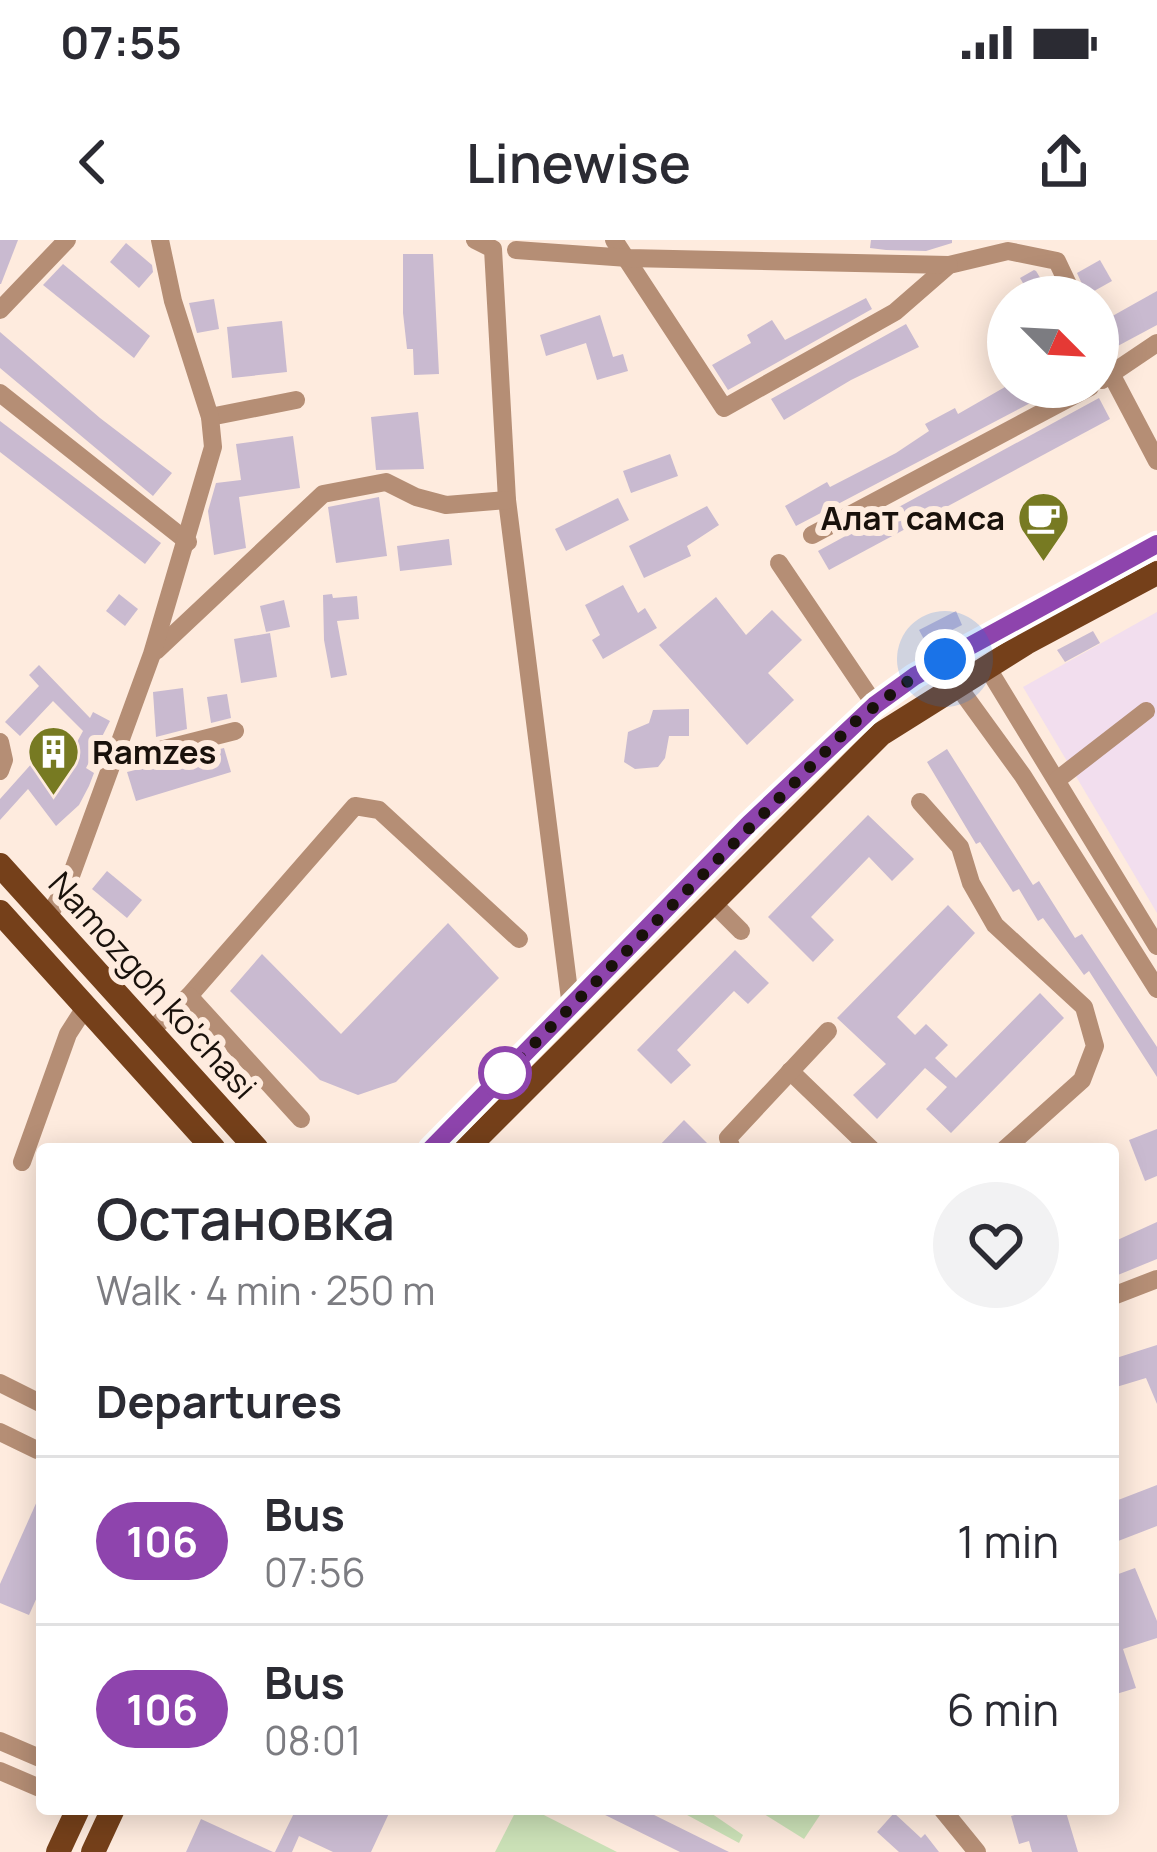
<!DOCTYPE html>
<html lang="en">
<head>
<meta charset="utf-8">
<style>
	:root { --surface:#fff; --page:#f2f2f3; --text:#2b2b33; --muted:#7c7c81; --line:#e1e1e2 }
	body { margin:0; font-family:Manrope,sans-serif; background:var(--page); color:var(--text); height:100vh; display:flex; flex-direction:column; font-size:45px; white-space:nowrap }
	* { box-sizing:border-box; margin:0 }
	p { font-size:39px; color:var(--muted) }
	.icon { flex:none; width:66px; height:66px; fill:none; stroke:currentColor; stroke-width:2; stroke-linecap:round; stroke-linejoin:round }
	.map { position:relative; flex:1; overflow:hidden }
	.side { position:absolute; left:36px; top:903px; width:1083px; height:672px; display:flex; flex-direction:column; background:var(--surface); border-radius:12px; box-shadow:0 6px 30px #0003 }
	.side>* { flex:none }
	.badge { padding:0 24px; border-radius:39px; font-size:42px; line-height:78px }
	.needle { width:78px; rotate:114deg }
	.fabs { position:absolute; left:987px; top:36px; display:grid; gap:24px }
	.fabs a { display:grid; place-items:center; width:132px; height:132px; border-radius:50%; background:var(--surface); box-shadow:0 6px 30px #0003; font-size:60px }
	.you { position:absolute; width:60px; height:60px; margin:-30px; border:9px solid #fff; border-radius:50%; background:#1a73e8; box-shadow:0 0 0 18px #1a73e833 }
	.map>.badge { position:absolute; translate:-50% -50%; box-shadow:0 0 0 6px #fff }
	h2 { padding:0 60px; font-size:45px; line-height:108px }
	.round { display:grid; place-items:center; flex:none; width:126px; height:126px; border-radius:63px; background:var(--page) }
	.headline { display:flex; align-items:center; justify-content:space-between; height:204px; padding:0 60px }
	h1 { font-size:57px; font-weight:600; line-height:90px }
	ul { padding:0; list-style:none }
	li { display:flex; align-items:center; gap:36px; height:168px; padding:0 60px; border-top:3px solid var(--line) }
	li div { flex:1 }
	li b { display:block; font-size:45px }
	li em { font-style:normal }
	li .badge { min-width:132px; font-weight:700; text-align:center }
	.status { display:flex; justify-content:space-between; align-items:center; height:84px; padding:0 60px; background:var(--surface); direction:ltr }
	.status svg { height:33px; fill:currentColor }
	header { display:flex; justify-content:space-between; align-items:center; height:156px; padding:0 60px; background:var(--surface); font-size:54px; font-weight:600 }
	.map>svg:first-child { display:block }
	.medical { fill:#f2deee }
	.grass { fill:url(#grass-tufts) }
	.pitch { fill:#cbe1b7 }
	.building { fill:#c9bad0 }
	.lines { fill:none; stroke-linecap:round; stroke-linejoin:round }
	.minor { stroke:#b58e75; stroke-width:18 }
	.major { stroke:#75401a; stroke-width:24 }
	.line-casing { stroke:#fff; stroke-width:27 }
	.line { stroke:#8e44ad; stroke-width:18 }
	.walk { stroke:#19110b; stroke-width:12; stroke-dasharray:0 21.6 }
	.stop-dot { fill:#fff; stroke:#8e44ad; stroke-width:6 }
	.labels { text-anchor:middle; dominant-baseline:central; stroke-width:12; stroke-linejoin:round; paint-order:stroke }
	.poi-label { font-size:33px; font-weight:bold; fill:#19110b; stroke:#feebde; text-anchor:end }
	.street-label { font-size:33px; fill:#19110b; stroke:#feebde }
</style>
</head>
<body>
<div class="status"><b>07:55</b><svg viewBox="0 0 49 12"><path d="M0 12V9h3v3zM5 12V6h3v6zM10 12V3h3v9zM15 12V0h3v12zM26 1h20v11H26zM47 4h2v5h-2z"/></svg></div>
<header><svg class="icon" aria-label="back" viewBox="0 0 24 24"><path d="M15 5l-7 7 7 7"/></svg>Linewise<svg class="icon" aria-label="share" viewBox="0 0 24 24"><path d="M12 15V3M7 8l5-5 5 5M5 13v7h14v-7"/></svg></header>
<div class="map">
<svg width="1157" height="1612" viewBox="0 0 1157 1612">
	<defs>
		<pattern id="grass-tufts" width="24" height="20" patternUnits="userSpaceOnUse" patternTransform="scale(3)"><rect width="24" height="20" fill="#cbe1b7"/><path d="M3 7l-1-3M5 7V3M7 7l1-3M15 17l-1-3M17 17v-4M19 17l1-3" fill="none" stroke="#aec09c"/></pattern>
	</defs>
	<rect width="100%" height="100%" fill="#feebde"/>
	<!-- medical -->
	<polygon class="medical" points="1157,372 1157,673 1023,447"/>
	<!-- grass -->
	<polygon class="grass" points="676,1569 705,1569 743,1595 739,1603"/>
	<!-- pitch -->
	<g class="pitch">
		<polygon points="517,1569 532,1569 617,1612 495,1612"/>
		<polygon points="756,1569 824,1569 804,1599"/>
	</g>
	<!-- building -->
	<g class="building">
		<polygon points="0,0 18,0 1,44 0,44"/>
		<polygon points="871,0 952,0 952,3 926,11 886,10 870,8"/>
		<polygon points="126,3 152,25 153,32 139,48 110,22"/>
		<polygon points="403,14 433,14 439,134 414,135 413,109 407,109 403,73"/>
		<polygon points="1100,20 1112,41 1087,55 1077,33"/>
		<polygon points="63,24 150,96 134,118 43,45"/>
		<polygon points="1034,30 1036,31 1052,57 1031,57 1020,38"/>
		<polygon points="1157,51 1157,85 1114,108 1100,83"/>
		<polygon points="866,58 872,69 728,150 712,125 751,103 747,95 772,80 785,100"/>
		<polygon points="214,59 219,89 197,93 189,63"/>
		<polygon points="600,75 613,117 623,114 628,131 597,140 586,103 546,116 540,95"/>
		<polygon points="282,81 287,132 232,138 227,87"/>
		<polygon points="906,84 919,107 851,140 784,180 771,159"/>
		<polygon points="0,92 100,178 172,233 153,256 0,128"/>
		<polygon points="1005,147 1061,147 796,286 785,266 827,242 830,247 896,213 929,191 925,184 955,168 958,174"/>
		<polygon points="1099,158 1110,179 829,330 818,311"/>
		<polygon points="418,172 424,229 376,230 371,177"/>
		<polygon points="0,181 161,303 145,324 0,212"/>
		<polygon points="293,196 300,248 239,257 246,308 214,315 208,271 216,243 241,240 236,204"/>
		<polygon points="670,214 678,236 631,253 623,231"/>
		<polygon points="379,257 387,316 336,323 328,267"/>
		<polygon points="618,258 629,280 566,311 555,289"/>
		<polygon points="707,266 719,285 687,306 691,316 644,338 629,306"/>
		<polygon points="449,299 452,325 400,331 397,306"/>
		<polygon points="623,345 638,373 645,368 657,388 603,419 592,400 600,395 585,365"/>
		<polygon points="119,354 138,369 125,386 106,371"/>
		<polygon points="332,354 333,358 357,356 359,379 337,381 347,435 331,438 324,400 323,355"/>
		<polygon points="716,357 746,395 772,370 802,400 768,433 794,460 747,505 659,405"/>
		<polygon points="284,360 290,387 266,392 260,366"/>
		<polygon points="956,371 962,385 926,403 919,390"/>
		<polygon points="1093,391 1100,403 1065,422 1057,410"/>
		<polygon points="270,393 277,437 241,443 234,399"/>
		<polygon points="39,425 90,478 93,472 110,481 86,528 94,533 89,546 79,565 56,586 28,549 0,580 0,559 42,512 62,530 83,491 53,461 20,496 5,482 39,446 29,435"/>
		<polygon points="183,448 187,489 156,497 153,452"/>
		<polygon points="227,454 231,478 211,483 207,457"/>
		<polygon points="689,469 689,496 669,496 665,518 658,527 635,529 624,522 628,492 649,483 653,470"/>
		<polygon points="224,508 231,532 136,561 127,532"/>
		<polygon points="947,509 1033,645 1039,641 1075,698 1082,694 1157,807 1157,837 1089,731 1084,735 1043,678 1038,681 1019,649 1013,652 980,602 976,604 927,522"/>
		<polygon points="868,575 914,619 892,641 869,617 811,677 834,700 813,722 768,677"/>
		<polygon points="107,631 142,660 127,678 92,649"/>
		<polygon points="948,665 975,693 897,777 915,795 926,784 948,805 935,818 956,838 1040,753 1064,778 951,893 926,869 947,847 925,828 877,879 853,855 886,824 837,778"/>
		<polygon points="448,683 499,738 396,842 358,855 320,840 230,751 262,714 341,794"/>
		<polygon points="735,710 769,743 748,764 734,751 677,810 691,825 671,844 637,810"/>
		<polygon points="684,880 713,909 656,909"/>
		<polygon points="1157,889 1157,936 1145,941 1129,900"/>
		<polygon points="1157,982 1157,1019 1113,1037 1113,1002"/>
		<polygon points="1157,1105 1157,1164 1146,1138 1113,1148 1113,1119"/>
		<polygon points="1157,1245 1157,1286 1113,1303 1113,1262"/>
		<polygon points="42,1250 42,1346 29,1375 0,1363 0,1344"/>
		<polygon points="1135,1328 1157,1381 1157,1398 1123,1409 1136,1448 1113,1455 1113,1336"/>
		<polygon points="296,1569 391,1569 371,1612 333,1612 299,1596 292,1612 275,1612"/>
		<polygon points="593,1569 642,1569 729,1612 680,1612"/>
		<polygon points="1035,1569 1065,1569 1078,1612 1032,1612 1029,1601 1019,1604 1011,1576"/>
		<polygon points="894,1573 921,1598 925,1594 939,1612 899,1612 877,1592"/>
		<polygon points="201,1579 273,1612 186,1612"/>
	</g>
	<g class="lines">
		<!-- minor -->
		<g class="minor">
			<polyline points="475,0 493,9 507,260 571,767"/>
			<polyline points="614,0 724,168 895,72 949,25 1008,11 1057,21 1074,57"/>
			<polyline points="516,10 628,18 949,25"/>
			<polyline points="0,70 67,0"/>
			<polyline points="1098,109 1157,221"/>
			<polyline points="1102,140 1157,103"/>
			<polyline points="0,153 188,302"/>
			<polyline points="210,177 296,160"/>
			<polyline points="812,295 1090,147"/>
			<polyline points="779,323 875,465"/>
			<polyline points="156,411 323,254 386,242 416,257 446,265 507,260"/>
			<polyline points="987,427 1157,706"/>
			<polyline points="957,445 1023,536 1157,749"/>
			<polyline points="0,502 4,520 0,531"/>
			<polyline points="113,522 235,491"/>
			<polyline points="1057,540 1146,471"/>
			<polyline points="920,562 960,607 971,643 995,685 1084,767 1095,806 1082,840 1005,909"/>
			<polyline points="711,661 741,691"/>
			<polyline points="47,678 68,644 152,414 213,207 210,177 173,61 160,0"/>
			<polyline points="189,756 355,566 379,570 519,699"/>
			<polyline points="150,791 189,756 301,879"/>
			<polyline points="790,831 871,909"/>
			<polyline points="732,909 728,898 828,791"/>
			<polyline points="22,922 68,794 86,766"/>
			<polyline points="1113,1056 1157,1039"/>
			<polyline points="0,1143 42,1164"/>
			<polyline points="0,1192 37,1210"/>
			<polyline points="0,1501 42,1519"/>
			<polyline points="0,1531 42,1549"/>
			<polyline points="942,1569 977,1612"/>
		</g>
		<!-- major -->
		<g class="major">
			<polyline points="0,625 257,909"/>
			<polyline points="0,672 214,909"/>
			<polyline points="431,909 749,584 875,465 915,436 1157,304"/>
			<polyline points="466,909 881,494 1026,403 1157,333"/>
			<polyline points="58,1612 78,1569"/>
			<polyline points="93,1612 113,1569"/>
		</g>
	</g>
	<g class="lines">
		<defs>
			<polyline id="line" points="431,909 749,584 875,465 915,436 1157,304"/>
		</defs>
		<!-- line casing -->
		<use href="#line" class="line-casing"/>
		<!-- line -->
		<use href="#line" class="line"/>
		<!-- walk -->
		<polyline class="walk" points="505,833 857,480 915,436 945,419"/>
	</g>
	<!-- icons -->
	<defs>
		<symbol id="cafe-pin" viewBox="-11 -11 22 30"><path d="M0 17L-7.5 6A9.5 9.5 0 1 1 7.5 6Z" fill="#777a22" stroke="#feebde"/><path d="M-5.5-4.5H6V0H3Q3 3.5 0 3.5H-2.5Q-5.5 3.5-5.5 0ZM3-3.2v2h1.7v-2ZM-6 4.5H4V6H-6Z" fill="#fff"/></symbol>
		<symbol id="building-pin" viewBox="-11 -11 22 30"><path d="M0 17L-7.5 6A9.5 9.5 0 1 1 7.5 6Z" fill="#777a22" stroke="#feebde"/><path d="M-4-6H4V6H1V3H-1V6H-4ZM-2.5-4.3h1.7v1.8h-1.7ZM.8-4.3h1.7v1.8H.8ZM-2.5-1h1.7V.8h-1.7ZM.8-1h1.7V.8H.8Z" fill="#fff"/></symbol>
	</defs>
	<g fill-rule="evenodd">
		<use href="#cafe-pin" x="1014" y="248" width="59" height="81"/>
		<use href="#building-pin" x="24" y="482" width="59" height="81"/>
	</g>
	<!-- markers -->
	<circle class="stop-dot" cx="505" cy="833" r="24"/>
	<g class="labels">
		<!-- poi labels -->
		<g class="poi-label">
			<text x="1005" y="277">Алат самса</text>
			<text x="92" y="511" text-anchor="start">Ramzes</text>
		</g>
		<!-- street labels -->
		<g class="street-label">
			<text transform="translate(153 745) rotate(48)">Namozgoh ko'chasi</text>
		</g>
	</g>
</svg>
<div class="fabs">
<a><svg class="needle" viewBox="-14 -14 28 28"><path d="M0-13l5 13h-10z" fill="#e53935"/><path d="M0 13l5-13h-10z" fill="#7c7c81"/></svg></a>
</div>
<div class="you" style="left:945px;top:419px"></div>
<section class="side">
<div class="headline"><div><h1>Остановка</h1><p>Walk · 4 min · 250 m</p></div><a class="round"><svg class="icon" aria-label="heart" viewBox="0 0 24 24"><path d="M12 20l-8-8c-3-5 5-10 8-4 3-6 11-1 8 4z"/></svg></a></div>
<h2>Departures</h2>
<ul>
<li><span class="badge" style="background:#8e44ad;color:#fff">106</span><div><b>Bus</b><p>07:56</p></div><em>1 min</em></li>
<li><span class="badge" style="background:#8e44ad;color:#fff">106</span><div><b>Bus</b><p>08:01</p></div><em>6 min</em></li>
</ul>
</section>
</div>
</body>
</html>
